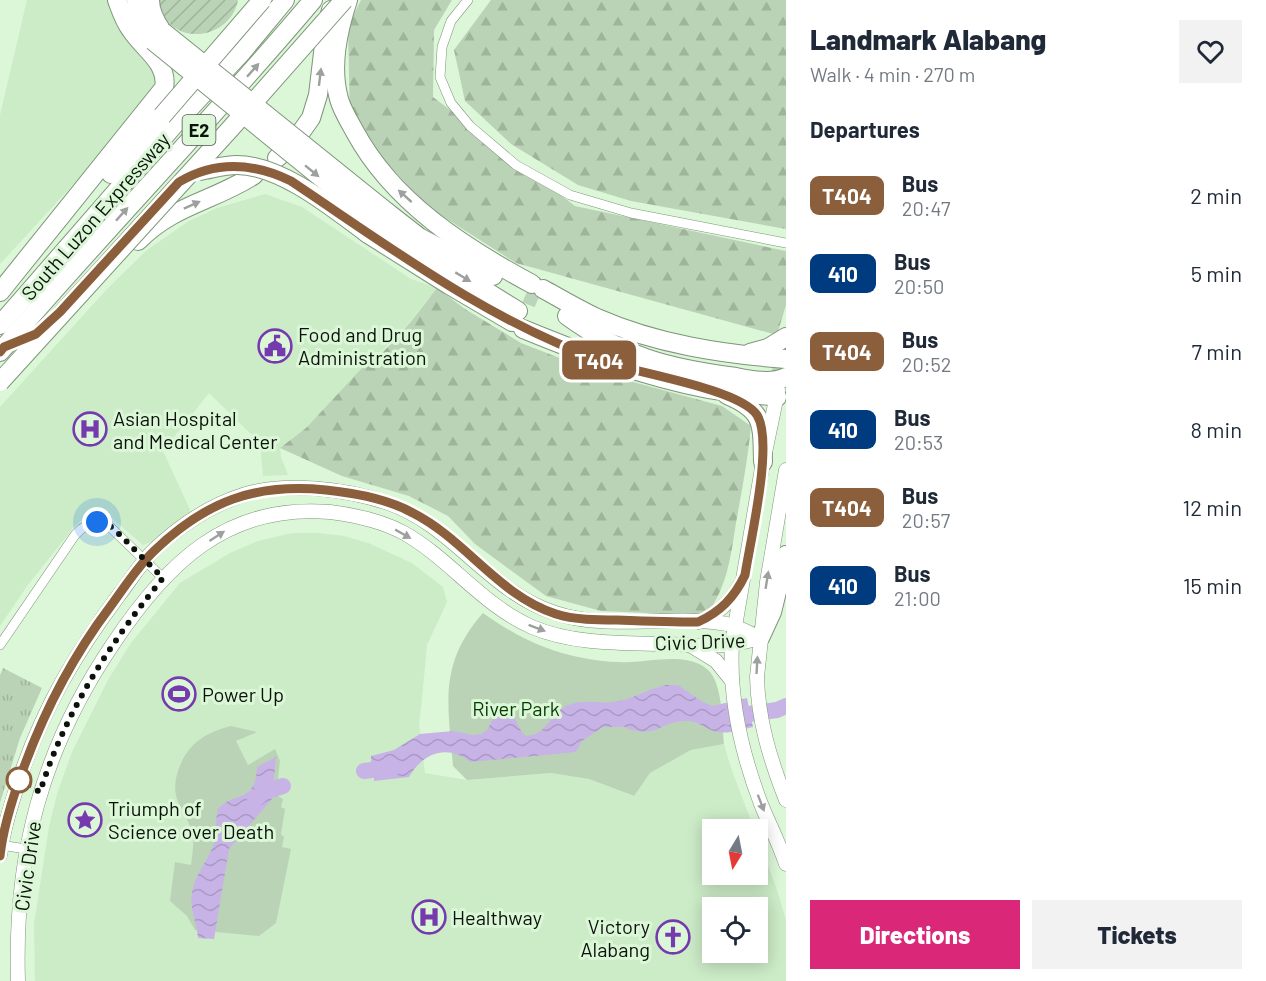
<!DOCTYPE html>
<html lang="en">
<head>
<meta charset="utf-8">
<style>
	:root { --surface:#fff; --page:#f2f2f3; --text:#1f2937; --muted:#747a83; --accent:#db2777 }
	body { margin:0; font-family:Barlow,sans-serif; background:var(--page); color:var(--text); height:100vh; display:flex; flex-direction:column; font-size:22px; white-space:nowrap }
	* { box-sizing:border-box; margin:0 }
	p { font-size:20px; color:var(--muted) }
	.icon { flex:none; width:33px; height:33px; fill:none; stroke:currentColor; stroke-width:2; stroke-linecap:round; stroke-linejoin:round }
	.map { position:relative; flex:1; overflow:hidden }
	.drawer { display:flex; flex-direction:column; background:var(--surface); width:480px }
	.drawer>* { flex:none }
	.badge { padding:0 12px; border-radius:9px; font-size:21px; line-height:39px }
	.needle { width:39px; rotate:190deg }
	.buttons { position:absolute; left:702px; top:819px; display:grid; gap:12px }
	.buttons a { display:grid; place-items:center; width:66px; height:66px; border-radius:0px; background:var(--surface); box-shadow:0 3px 15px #0003; font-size:30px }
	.you { position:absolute; width:30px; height:30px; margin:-15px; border:4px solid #fff; border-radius:50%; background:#1a73e8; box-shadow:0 0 0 9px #1a73e833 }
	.map>.badge { position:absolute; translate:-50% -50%; box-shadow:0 0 0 3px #fff }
	h2 { padding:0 24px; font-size:22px; line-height:54px }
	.round { display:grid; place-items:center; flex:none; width:63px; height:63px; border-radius:0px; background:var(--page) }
	.head { display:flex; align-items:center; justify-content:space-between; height:102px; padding:0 24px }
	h1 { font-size:28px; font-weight:800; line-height:45px }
	.action { display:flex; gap:12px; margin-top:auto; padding:12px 24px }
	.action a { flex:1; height:69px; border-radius:0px; background:var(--accent); color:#fff; font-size:24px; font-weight:800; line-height:69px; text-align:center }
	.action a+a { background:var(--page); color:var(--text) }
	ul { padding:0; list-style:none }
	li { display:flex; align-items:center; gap:18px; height:78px; padding:0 24px }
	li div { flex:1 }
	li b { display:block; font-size:22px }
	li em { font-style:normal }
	li .badge { min-width:66px; font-weight:700; text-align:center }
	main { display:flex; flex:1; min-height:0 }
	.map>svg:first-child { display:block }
	.built { fill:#ccebc7; fill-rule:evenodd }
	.grass { fill:url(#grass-tufts) }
	.forest { fill:url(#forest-firs) }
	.park { fill:#bad3b6 }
	.garden { fill:url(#garden-furrows) }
	.water { fill:url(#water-waves) }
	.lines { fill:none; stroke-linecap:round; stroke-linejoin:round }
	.river { stroke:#c8b3e6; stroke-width:16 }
	.motorway-tunnel { stroke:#bcd4b9; stroke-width:18; stroke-dasharray:18 9; stroke-linecap:butt }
	.minor-casing { stroke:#7e967a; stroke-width:10 }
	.secondary-casing { stroke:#7e967a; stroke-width:15 }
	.motorway-casing { stroke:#7e967a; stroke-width:20 }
	.minor { stroke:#fff; stroke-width:9 }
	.secondary { stroke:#fff; stroke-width:14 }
	.motorway { stroke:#fff; stroke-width:18 }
	.motorway-bridge-casing { stroke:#7e967a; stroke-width:20; stroke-linecap:butt }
	.motorway-bridge { stroke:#fff; stroke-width:18 }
	.oneway { fill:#9da19d }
	.line-casing { stroke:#fff; stroke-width:14 }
	.line { stroke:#8b5e3c; stroke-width:9 }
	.walk { stroke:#0a1309; stroke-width:6; stroke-dasharray:0 10.8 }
	.stop-dot { fill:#fff; stroke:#8b5e3c; stroke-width:3 }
	.labels { text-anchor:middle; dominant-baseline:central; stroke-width:6; stroke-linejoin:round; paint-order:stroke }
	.shield { fill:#dcf6d8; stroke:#495747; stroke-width:1.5 }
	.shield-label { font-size:18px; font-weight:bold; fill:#0a1309 }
	.street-label { font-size:20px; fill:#0a1309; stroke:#dcf6d8 }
	.poi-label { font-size:20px; fill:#0a1309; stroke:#dcf6d8; text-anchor:start }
	.park-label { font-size:20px; fill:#043b00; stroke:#dcf6d8 }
</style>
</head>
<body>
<main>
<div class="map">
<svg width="786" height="981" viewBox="0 0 786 981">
	<defs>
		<pattern id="grass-tufts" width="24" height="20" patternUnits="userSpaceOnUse" patternTransform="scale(1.5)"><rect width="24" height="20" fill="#bad3b6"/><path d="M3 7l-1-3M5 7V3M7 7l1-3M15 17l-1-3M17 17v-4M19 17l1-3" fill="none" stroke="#9fb49b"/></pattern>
		<pattern id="forest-firs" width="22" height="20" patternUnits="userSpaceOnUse" patternTransform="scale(1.5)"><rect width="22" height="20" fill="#bad3b6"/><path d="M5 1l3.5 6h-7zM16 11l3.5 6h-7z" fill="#9fb49b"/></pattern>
		<pattern id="garden-furrows" width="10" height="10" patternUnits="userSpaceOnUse" patternTransform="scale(1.5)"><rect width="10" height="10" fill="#bad3b6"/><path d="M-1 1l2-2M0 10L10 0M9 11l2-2" fill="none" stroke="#9fb49b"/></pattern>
		<pattern id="water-waves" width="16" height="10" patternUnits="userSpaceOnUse" patternTransform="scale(1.5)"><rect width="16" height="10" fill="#c8b3e6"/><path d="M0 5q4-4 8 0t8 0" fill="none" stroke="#aa99c4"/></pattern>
	</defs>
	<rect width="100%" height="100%" fill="#dcf6d8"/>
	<!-- built -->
	<g class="built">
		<polygon points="27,0 112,0 161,69 158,92 0,264 0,115"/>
		<polygon points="265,194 302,207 411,279 437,288 403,330 371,362 361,369 306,428 280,448 281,457 288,475 263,476 260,443 209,393 163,451 191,512 151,542 143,545 113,519 104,514 84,518 75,526 27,586 0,626 0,407 107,289 147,250 189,221 217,208"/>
		<path d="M292 533H318L344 536 368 543 412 563 443 587 447 602 427 645 421 708 419 724 425 773 467 780 551 773 589 779 633 796 650 773 691 750 724 744 731 768 754 829 712 830V874H758V839L776 887 786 920V981H35L34 924 49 827 57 794 72 752 108 680 131 643 180 583 230 553 258 541ZM712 908H758V952H712Z"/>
	</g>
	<!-- grass -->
	<polygon class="grass" points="3,668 42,688 20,738 0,803 0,675"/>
	<!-- forest -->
	<g class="forest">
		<polygon points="361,0 452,0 434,30 433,97 575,206 786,251 786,305 777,335 516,263 428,207 350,123 348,26"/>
		<polygon points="491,0 786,0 786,229 631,201 578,185 511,144 465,101 454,50"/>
		<path d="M437 288 465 309 521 343 596 372 722 406 751 426C748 458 742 490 736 523 731 554 728 584 709 611L691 615 601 611 546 596 475 544 448 516 409 496 342 476 280 448 306 428 361 369C392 349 415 316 437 288Z"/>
	</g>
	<!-- park -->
	<g class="park">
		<path d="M483 613C514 635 545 651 583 658 594 660 607 662 619 662 646 664 686 650 708 670 723 683 722 725 724 744L691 750 650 773 634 796 589 779 551 773 467 780 453 766C448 704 438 664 483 613Z"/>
		<path d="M231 726 257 732 236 741 248 765 275 749 280 761 276 795 283 799 281 807 285 809 281 834 284 837 282 847 291 849 276 923 259 936 195 930 187 916 170 901 175 862 191 865C192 856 194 846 193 837 191 823 182 812 177 799 174 790 175 780 178 771 187 744 204 733 231 726Z"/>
	</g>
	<!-- garden -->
	<path class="garden" d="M157 0H238C233 30 195 45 171 25 164 18 161 9 157 0Z"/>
	<!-- water -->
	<g class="water">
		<path d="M666 685H678L701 701 712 706 747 698 753 727C740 730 724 736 711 730 702 726 696 720 685 721 659 722 659 738 627 729L626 727H603L582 741 576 752 470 762C447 743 422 754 409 777L374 781V777H372L371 756 394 750 420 734 453 731 473 735 481 734 487 730 495 715 502 712 514 716 521 731 526 736C546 735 550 715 566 706 581 698 597 704 613 702 632 700 647 689 666 685Z"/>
		<path d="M276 757 272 799 229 849 214 939 198 938C197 923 189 908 192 893 195 873 210 859 214 842 217 831 215 820 218 809 235 790 255 805 257 767Z"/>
	</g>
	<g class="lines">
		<!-- river -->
		<g class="river">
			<polyline points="728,717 777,710 786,706"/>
			<polyline points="364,771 394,767"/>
			<polyline points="255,800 263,792 283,786"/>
		</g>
		<!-- motorway-tunnel -->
		<g class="motorway-tunnel">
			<polyline points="526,294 538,299"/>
			<polyline points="772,369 786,372"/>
		</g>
		<defs>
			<g id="minor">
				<polyline points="468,0 451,21 442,47 440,77 451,103 470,126 516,165 570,195 631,213 786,243"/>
				<path d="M0 645 75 535C84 525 95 519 108 525L163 578"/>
				<polyline points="0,845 26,849"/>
			</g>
			<g id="secondary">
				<path d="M778 390 763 462 732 644C729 698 742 754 761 804 769 824 779 843 786 864"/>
				<path d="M786 470 767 582 757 677C758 720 770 759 786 800"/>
				<path d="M699 622C717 614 731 602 740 585"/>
				<polyline points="690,645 716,661 732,681"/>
				<path d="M0 855C3 829 12 802 20 777 44 707 75 654 119 595 130 581 140 564 153 551 178 527 209 506 243 495 285 481 346 489 388 503 453 525 489 592 555 613 608 631 673 614 727 624 739 627 749 633 760 638"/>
				<path d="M18 981C14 854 42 749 113 644 166 564 227 503 330 512 354 515 382 521 404 533 450 559 482 605 532 627 572 644 619 643 662 644 685 644 710 648 733 644 742 643 751 640 760 638"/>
			</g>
			<g id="motorway">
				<polyline points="136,0 141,22 153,41"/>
				<path d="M150 0C150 12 155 21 162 31"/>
				<path d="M348 0C338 31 330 66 339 99 342 110 349 121 355 132 393 202 463 247 532 284"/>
				<polyline points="277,158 291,146 311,118 318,95 325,36 331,10"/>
				<polyline points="111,174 162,116"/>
				<polyline points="387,212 419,237 493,276"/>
				<polyline points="377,223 518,311"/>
				<polyline points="368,234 449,285 512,322"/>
				<path d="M138 241C173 205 214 201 254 175"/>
				<path d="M543 289C561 299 578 309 597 318 656 344 722 354 786 359"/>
				<path d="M0 292 164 88C169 63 143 49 131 30 124 21 121 11 117 0"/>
				<path d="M567 316C624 357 667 368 736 377 751 380 772 384 786 377"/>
				<polyline points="0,325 175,124 242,52 285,0"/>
				<path d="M523 329C584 354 642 376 708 389 730 393 754 394 777 397"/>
				<path d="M0 352C102 233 212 120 313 0"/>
				<polyline points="750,353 768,348 786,337"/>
				<path d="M727 395C765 411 762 424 763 462"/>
				<polyline points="760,638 772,612 786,555"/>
			</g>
		</defs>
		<!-- minor casing -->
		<use href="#minor" class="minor-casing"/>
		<!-- secondary casing -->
		<use href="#secondary" class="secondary-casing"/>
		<!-- motorway casing -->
		<use href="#motorway" class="motorway-casing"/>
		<!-- minor -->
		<use href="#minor" class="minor"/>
		<!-- secondary -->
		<use href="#secondary" class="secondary"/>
		<!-- motorway -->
		<use href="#motorway" class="motorway"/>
		<defs>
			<g id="motorway-bridge">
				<polyline points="162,31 387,212"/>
				<polyline points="153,41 377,223"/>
				<polyline points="162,116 262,0"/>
				<path d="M199 171C212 169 224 165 237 165 281 165 333 208 368 234"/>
				<polyline points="0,382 231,128 344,0"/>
			</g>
		</defs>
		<!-- motorway-bridge casing -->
		<use href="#motorway-bridge" class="motorway-bridge-casing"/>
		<!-- motorway-bridge -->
		<use href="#motorway-bridge" class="motorway-bridge"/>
	</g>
	<!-- one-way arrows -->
	<defs><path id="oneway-solid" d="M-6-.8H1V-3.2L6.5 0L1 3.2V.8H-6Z" transform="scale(1.5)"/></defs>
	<g class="oneway">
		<use href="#oneway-solid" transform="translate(253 70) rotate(-48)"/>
		<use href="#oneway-solid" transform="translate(320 77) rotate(-83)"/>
		<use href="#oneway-solid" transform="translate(312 171) rotate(39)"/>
		<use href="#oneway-solid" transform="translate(405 196) rotate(-138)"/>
		<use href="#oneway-solid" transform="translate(192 205) rotate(-24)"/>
		<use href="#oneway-solid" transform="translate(122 214) rotate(-48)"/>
		<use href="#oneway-solid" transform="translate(463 277) rotate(31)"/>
		<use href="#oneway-solid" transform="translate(403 534) rotate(29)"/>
		<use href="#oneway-solid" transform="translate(217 536) rotate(-33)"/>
		<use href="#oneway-solid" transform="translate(767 580) rotate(-81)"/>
		<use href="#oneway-solid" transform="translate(537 628) rotate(21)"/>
		<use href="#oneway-solid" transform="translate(757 665) rotate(-87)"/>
		<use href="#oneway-solid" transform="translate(761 803) rotate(69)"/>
	</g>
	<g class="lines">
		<defs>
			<path id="line" d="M0 352 4 347 36 334 60 312 179 182C216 160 254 163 291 181 391 248 490 322 605 362 638 373 740 389 757 415 774 442 750 542 745 575 734 598 720 612 698 622 671 622 644 621 617 620 597 620 575 620 556 614 498 595 466 540 413 513 388 499 355 493 326 490 255 483 206 501 154 551 137 567 124 588 110 607 70 660 42 715 20 778 11 803 3 829 0 856"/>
		</defs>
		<!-- line casing -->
		<use href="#line" class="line-casing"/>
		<!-- line -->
		<use href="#line" class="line"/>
		<!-- walk -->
		<path class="walk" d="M19 780 40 792C65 712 110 643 163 578L113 528 104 523 97 522"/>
	</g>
	<!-- icons -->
	<defs>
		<symbol id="civic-ring" viewBox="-11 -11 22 22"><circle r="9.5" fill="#dcf6d8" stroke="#763aaf" stroke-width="1.5"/><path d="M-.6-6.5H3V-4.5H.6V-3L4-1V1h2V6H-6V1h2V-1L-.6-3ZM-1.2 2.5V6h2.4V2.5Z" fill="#763aaf"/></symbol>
		<symbol id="hospital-ring" viewBox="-11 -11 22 22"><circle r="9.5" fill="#dcf6d8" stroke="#763aaf" stroke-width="1.5"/><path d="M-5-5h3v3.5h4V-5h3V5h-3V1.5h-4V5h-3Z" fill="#763aaf"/></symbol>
		<symbol id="stadium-ring" viewBox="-11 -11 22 22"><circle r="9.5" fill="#dcf6d8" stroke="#763aaf" stroke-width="1.5"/><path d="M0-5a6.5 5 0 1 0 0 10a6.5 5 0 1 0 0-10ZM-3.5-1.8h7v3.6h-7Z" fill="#763aaf"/></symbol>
		<symbol id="sight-ring" viewBox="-11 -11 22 22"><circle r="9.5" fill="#dcf6d8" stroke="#763aaf" stroke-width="1.5"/><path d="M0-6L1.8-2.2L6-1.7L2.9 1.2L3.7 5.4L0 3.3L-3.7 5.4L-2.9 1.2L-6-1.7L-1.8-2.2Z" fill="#763aaf"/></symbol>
		<symbol id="church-ring" viewBox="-11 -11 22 22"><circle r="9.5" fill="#dcf6d8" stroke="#763aaf" stroke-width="1.5"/><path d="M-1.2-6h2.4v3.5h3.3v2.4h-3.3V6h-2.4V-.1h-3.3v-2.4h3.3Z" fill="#763aaf"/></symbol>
	</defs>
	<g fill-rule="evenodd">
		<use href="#civic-ring" x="256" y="327" width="38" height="38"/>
		<use href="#hospital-ring" x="71" y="410" width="38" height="38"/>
		<use href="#stadium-ring" x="160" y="675" width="38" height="38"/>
		<use href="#sight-ring" x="66" y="801" width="38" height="38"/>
		<use href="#hospital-ring" x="410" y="898" width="38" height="38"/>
		<use href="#church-ring" x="654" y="918" width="38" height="38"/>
	</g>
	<!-- markers -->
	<circle class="stop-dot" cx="19" cy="780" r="12"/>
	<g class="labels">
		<!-- shield labels -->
		<rect class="shield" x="182.5" y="115" width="33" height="30" rx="4.5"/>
		<g class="shield-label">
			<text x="199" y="130">E2</text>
		</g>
		<!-- street labels -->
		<g class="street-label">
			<text transform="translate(95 216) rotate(-49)">South Luzon Expressway</text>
			<text transform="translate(700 641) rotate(-2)">Civic Drive</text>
			<text transform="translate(27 866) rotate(-82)">Civic Drive</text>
		</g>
		<!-- poi labels -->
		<g class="poi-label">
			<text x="298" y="334">Food and Drug<tspan x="298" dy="23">Administration</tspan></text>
			<text x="113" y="418">Asian Hospital<tspan x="113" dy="23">and Medical Center</tspan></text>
			<text x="202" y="694">Power Up</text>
			<text x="108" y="808">Triumph of<tspan x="108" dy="23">Science over Death</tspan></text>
			<text x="452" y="917">Healthway</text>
			<text x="650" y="926" text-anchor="end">Victory<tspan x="650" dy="23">Alabang</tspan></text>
		</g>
		<!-- park labels -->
		<g class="park-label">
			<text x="516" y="708">River Park</text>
		</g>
	</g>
</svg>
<div class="buttons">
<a><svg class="needle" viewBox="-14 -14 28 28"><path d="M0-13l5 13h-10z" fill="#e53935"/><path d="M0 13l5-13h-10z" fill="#747a83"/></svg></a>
<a><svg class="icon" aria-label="locate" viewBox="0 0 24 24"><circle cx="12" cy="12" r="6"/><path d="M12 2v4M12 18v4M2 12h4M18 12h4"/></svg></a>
</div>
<div class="you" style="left:97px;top:522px"></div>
<b class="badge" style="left:599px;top:360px;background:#8b5e3c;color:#fff">T404</b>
</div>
<section class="drawer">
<div class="head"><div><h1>Landmark Alabang</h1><p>Walk · 4 min · 270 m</p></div><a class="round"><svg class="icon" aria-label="heart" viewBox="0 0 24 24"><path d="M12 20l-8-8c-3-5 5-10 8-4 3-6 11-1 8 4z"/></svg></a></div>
<h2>Departures</h2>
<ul>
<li><span class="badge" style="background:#8b5e3c;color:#fff">T404</span><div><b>Bus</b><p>20:47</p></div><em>2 min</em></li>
<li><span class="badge" style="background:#003b80;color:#fff">410</span><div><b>Bus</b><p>20:50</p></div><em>5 min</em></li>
<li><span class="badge" style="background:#8b5e3c;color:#fff">T404</span><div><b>Bus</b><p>20:52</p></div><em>7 min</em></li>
<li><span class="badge" style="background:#003b80;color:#fff">410</span><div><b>Bus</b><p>20:53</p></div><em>8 min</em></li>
<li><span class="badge" style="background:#8b5e3c;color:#fff">T404</span><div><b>Bus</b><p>20:57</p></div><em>12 min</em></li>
<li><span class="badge" style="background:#003b80;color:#fff">410</span><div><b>Bus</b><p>21:00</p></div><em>15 min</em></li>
</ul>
<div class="action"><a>Directions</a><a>Tickets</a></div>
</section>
</main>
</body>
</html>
